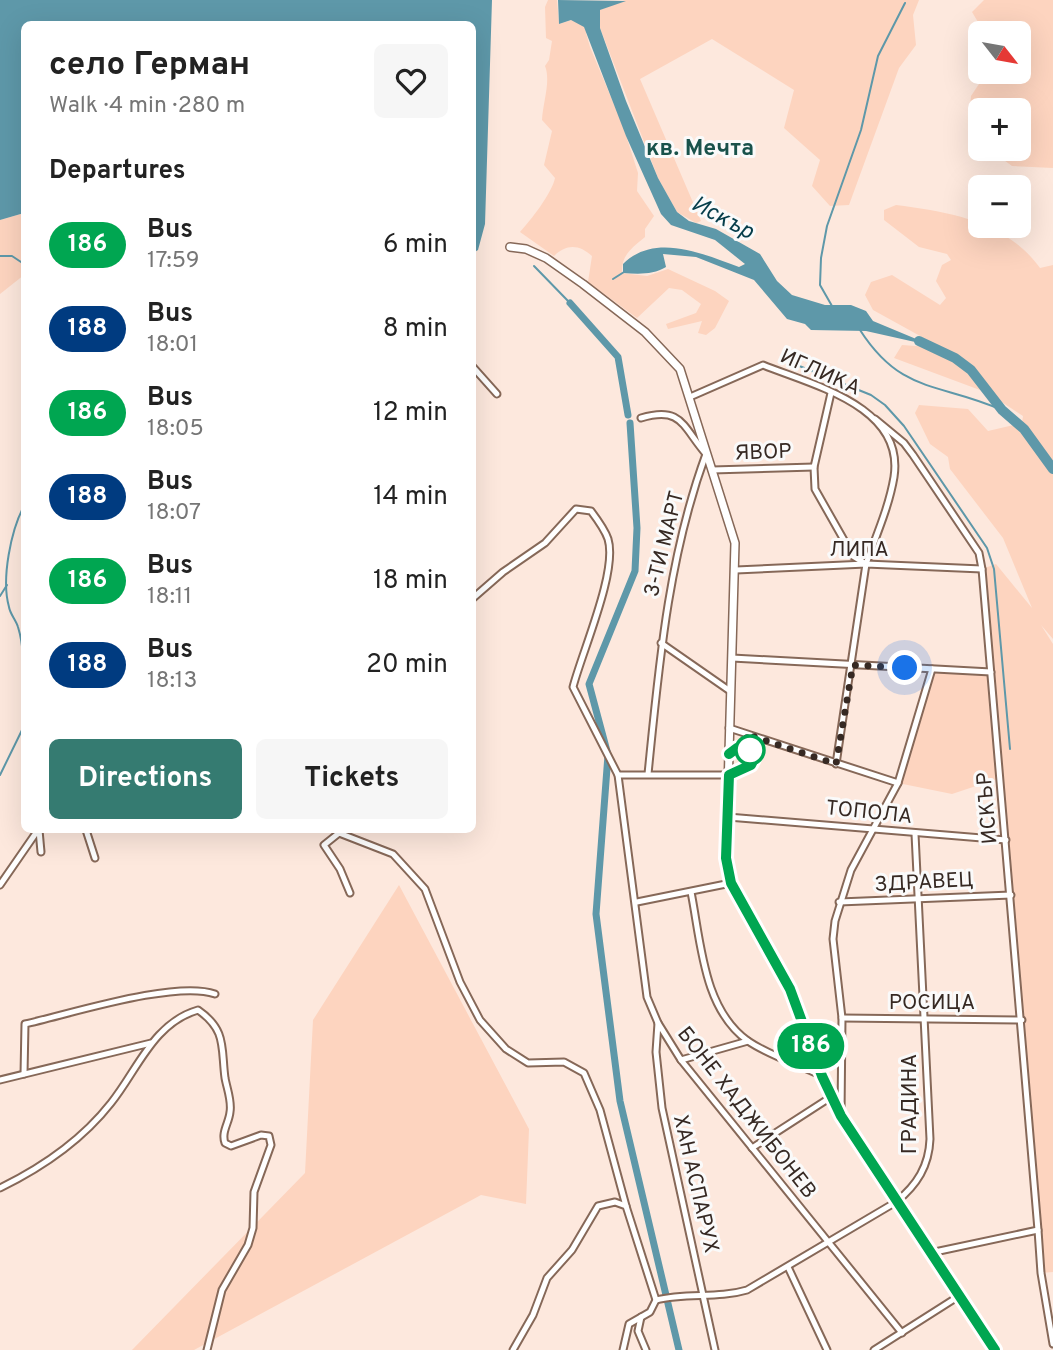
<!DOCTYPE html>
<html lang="en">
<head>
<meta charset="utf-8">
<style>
	:root { --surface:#fff; --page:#f6f6f6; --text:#222; --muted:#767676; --accent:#357b71 }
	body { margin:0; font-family:Overpass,sans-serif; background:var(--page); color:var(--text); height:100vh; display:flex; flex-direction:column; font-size:26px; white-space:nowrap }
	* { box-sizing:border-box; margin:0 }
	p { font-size:23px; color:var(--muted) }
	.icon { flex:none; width:38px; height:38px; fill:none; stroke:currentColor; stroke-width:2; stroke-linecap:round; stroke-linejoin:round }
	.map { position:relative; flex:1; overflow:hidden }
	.sheet { position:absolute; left:21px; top:21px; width:455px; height:812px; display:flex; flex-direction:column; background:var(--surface); border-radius:10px; box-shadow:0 7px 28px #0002 }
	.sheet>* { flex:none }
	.badge { padding:0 14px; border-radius:23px; font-size:24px; line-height:46px }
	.needle { width:46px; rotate:121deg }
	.buttons { position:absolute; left:968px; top:21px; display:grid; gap:14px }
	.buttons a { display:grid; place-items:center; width:63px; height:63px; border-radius:10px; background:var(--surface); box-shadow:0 7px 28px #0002; font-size:35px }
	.you { position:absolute; width:35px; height:35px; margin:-18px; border:5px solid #fff; border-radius:50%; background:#1a73e8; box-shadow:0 0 0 10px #1a73e833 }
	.map>.badge { position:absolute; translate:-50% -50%; box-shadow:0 0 0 4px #fff }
	h2 { padding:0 28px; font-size:26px; line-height:63px }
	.round { display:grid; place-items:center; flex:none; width:74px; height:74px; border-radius:10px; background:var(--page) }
	.head { display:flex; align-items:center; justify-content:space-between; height:119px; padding:0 28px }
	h1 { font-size:33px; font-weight:700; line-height:52px }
	.action { display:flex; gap:14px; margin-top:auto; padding:14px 28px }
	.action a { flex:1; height:80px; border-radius:10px; background:var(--accent); color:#fff; font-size:28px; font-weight:700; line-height:80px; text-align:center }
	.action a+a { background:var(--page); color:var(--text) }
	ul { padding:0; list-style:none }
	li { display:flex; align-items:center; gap:21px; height:84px; padding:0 28px }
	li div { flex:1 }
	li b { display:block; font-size:26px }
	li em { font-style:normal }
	li .badge { min-width:77px; font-weight:700; text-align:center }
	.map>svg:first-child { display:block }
	.green { fill:#fdd4bf }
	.water { fill:#5e98a9 }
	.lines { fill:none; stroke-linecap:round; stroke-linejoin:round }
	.stream { stroke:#5e98a9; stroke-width:2 }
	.canal { stroke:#5e98a9; stroke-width:7 }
	.river { stroke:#5e98a9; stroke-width:10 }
	.minor-casing { stroke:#866858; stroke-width:9 }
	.tertiary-casing { stroke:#866858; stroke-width:10 }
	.minor { stroke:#fff; stroke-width:5 }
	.tertiary { stroke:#fff; stroke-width:7 }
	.line-casing { stroke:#fff; stroke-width:16 }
	.line { stroke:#00a651; stroke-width:10 }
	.walk { stroke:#362923; stroke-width:7; stroke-dasharray:0 12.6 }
	.stop-dot { fill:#fff; stroke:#00a651; stroke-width:3.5 }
	.labels { text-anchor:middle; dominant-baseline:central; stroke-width:6; stroke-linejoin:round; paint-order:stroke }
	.street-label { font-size:21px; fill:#362923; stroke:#fafafa }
	.neighbourhood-label { font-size:23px; font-weight:bold; fill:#19524b; stroke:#fafafa }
	.water-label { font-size:23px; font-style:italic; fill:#053d4a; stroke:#fafafa }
</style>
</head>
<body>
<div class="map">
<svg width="1053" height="1350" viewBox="0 0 1053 1350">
	<rect width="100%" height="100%" fill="#fde8dd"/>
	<!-- green -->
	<g class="green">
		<path d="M548 0H557L559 24 590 14 586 33 590 47 623 126 638 173 637 191 654 216 645 229V237C632 248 621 255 622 273L647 276 668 269 715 291 729 301 715 328 706 335 698 333 702 321 668 329 666 324 696 313 701 304 682 290 669 288 637 318 588 282 592 256C580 245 567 243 554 256L520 232C531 220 552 193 555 178L544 165 552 131 542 120C543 102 551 81 545 66L549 60 552 41 546 38 545 7Z"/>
		<polygon points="625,0 919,0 913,15 916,45 899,68 849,205 830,206 812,186 820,160 784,128 794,90 712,39 640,79 701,221 696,223 677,212 658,178 600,28 600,10"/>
		<polygon points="984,0 1053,0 1053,168 1012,166 989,149 1018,149 1018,110 980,110 980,140 968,128 971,96 987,72 1018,72 1018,33 1008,33 1009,24 978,22 972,12"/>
		<path d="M896 205C950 212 1006 221 1040 268L1053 265V639L1041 625 1053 644V1272L1041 1273 1000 778 952 794 898 783 932 669 991 672 982 569 996 564 1032 608 1003 538 950 469 948 457 930 444 915 413 919 405 968 409 988 431 1022 423 1023 416 988 393 894 358 902 345 929 347 931 342 873 310 865 295 871 282 892 275 940 305 946 298 936 281 942 265 951 260 947 254 919 247 884 220V210Z"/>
		<polygon points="24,213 24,275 0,294 0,220"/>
		<polygon points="399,885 529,1129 526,1204 481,1195 194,1350 132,1350 305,1173 313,1020"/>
	</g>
	<!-- water -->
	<g class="water">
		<polygon points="0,0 492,0 485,224 478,250 473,253 472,24 24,24 24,213 0,220"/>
		<path d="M558 0 626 1 600 10V28L626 101 658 178 677 212 689 221 716 229 760 254 777 281 792 295 825 305H851L866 311 873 321 933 346 866 331 811 330 805 324 787 319 754 280 696 257 663 254 666 267C653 275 638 274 623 273V264C655 232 703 254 739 267L745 264 715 240 671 225 661 214 626 136 584 27 571 20 559 24Z"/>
	</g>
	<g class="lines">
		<!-- stream -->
		<g class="stream">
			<polyline points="0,256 12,256 24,264"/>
			<polyline points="534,266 570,303"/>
			<polyline points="613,279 624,272"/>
			<polyline points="832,306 820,285 821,258 827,226 861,130 878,56 905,3"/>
			<path d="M860 330C902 395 939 382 1002 410"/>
			<polyline points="787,361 871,395 885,405 904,426 987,548 994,569 1010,749"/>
			<path d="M24 506C11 530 1 579 9 607 10 614 16 620 18 627 24 646 24 671 24 692"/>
			<polyline points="0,596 7,585"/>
			<polyline points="0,775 24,726"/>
		</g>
		<!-- canal -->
		<g class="canal">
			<polyline points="570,303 618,357 628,415"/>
			<polyline points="630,423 637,528 635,571 589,684 608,755 596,914 620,1101 679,1350"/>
		</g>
		<!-- river -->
		<polyline class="river" points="919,341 955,358 971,370 1002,410 1024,429 1053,469"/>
		<defs>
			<g id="minor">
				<polyline points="472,366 497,394"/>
				<polyline points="831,393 814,467 815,489 853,556 866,564 836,764"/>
				<path d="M690 397 763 365C812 385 905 406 894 477 889 507 876 536 866 564"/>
				<path d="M641 418C682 406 682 426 706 454 668 558 659 665 648 774"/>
				<polyline points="875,419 904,443 913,455 979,553 982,569 1038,1230 930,1253"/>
				<polyline points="712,470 814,467"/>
				<polyline points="736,570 866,564 982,569"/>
				<path d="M472 599 503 572 545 543 576 509 591 511C597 519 605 530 608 539 618 571 582 652 573 687L618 775 647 997 658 1023 681 1060 902 1333"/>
				<polyline points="661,643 730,691"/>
				<polyline points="732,658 991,672"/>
				<polyline points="729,728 898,783"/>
				<polyline points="618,775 729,775"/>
				<polyline points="728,817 1006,840"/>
				<polyline points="39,830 41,852"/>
				<polyline points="86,830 95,858"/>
				<polyline points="0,885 38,830"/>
				<path d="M691 892C701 942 703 1009 748 1041 770 1056 798 1064 822 1076"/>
				<polyline points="350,893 340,869 324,845 339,833 393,854 425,889 460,982 480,1020 506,1049 528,1063 564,1062 584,1073 600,1110 626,1206"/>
				<polyline points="637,902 731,883"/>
				<polyline points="839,902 1011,895"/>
				<polyline points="842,1018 1022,1020"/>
				<polyline points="658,1023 656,1052 662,1108 715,1350"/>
				<polyline points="681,1060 748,1041"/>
				<path d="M24 1074 25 1024C70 1014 175 980 215 994"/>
				<polyline points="0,1080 151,1043"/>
				<polyline points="841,1115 842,1018 833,939 835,921 851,870 898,783 932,669"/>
				<polyline points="752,1148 831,1097"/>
				<path d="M0 1188C41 1168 82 1140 111 1103 137 1071 153 1023 198 1010 227 1030 221 1048 225 1078 227 1089 232 1101 230 1112 229 1123 221 1132 225 1143L231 1146 261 1135 269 1136 271 1145 254 1192 253 1228 248 1245 222 1290 207 1350"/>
				<polyline points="1038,1230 1041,1273 1053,1344"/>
				<polyline points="788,1267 827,1350"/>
				<path d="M656 1300C687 1292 717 1299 747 1290L896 1202C917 1185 929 1166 930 1139L915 834"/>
				<polyline points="641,1317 638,1331 646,1350"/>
				<polyline points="513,1350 533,1315 547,1278 572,1250 598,1206 615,1202 626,1206 656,1300 650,1312 629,1324 623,1350"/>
				<polyline points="874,1350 959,1296"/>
			</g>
			<path id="tertiary" d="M510 247 526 249 546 258 583 284 645 332 680 369 735 543 726 858C732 907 772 947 791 992 809 1033 819 1076 841 1116L995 1350"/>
		</defs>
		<!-- minor casing -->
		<use href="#minor" class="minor-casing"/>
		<!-- tertiary casing -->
		<use href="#tertiary" class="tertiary-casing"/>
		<!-- minor -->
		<use href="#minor" class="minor"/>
		<!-- tertiary -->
		<use href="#tertiary" class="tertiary"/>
	</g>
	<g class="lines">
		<defs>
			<polyline id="line" points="729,754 737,748 751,750 755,757 751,765 729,775 726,858 731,883 790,989 822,1076 841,1116 995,1350"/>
		</defs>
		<!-- line casing -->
		<use href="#line" class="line-casing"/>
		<!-- line -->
		<use href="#line" class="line"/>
		<!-- walk -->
		<polyline class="walk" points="750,750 746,734 836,764 853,665 905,668"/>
	</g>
	<!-- markers -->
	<circle class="stop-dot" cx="750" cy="750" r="14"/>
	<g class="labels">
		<!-- street labels -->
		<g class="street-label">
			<text transform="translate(820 373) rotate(24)">ИГЛИКА</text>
			<text transform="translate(763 453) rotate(-2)">ЯВОР</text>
			<text transform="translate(665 544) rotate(-76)">3-ТИ МАРТ</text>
			<text x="859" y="550">ЛИПА</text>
			<text transform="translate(988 808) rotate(-95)">ИСКЪР</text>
			<text transform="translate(869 813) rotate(6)">ТОПОЛА</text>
			<text transform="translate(924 883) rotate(-3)">ЗДРАВЕЦ</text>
			<text x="932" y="1003">РОСИЦА</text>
			<text transform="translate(910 1104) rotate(-90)">ГРАДИНА</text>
			<text transform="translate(746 1113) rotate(52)">БОНЕ ХАДЖИБОНЕВ</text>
			<text transform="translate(695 1184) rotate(77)">ХАН АСПАРУХ</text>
		</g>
		<!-- neighbourhood labels -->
		<g class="neighbourhood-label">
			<text x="700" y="149">кв. Мечта</text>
		</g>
		<!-- water labels -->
		<g class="water-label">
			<text transform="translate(722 219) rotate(28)">Искър</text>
		</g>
	</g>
</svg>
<div class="buttons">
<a><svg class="needle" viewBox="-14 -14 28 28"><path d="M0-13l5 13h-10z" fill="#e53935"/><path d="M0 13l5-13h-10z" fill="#767676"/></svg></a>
<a>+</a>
<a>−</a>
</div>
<div class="you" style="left:905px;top:668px"></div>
<b class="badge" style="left:811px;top:1046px;background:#00a651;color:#fff">186</b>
<section class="sheet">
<div class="head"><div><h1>село Герман</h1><p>Walk · 4 min · 280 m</p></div><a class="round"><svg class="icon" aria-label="heart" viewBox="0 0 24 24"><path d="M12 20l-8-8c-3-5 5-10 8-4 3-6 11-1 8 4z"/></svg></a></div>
<h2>Departures</h2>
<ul>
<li><span class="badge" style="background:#00a651;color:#fff">186</span><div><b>Bus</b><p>17:59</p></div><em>6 min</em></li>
<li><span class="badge" style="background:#003b80;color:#fff">188</span><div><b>Bus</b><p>18:01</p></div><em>8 min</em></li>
<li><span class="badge" style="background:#00a651;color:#fff">186</span><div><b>Bus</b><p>18:05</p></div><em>12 min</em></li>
<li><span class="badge" style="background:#003b80;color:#fff">188</span><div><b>Bus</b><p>18:07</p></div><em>14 min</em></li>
<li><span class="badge" style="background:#00a651;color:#fff">186</span><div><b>Bus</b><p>18:11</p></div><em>18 min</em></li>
<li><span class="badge" style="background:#003b80;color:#fff">188</span><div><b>Bus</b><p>18:13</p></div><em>20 min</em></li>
</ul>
<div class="action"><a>Directions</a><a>Tickets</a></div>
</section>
</div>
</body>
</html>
